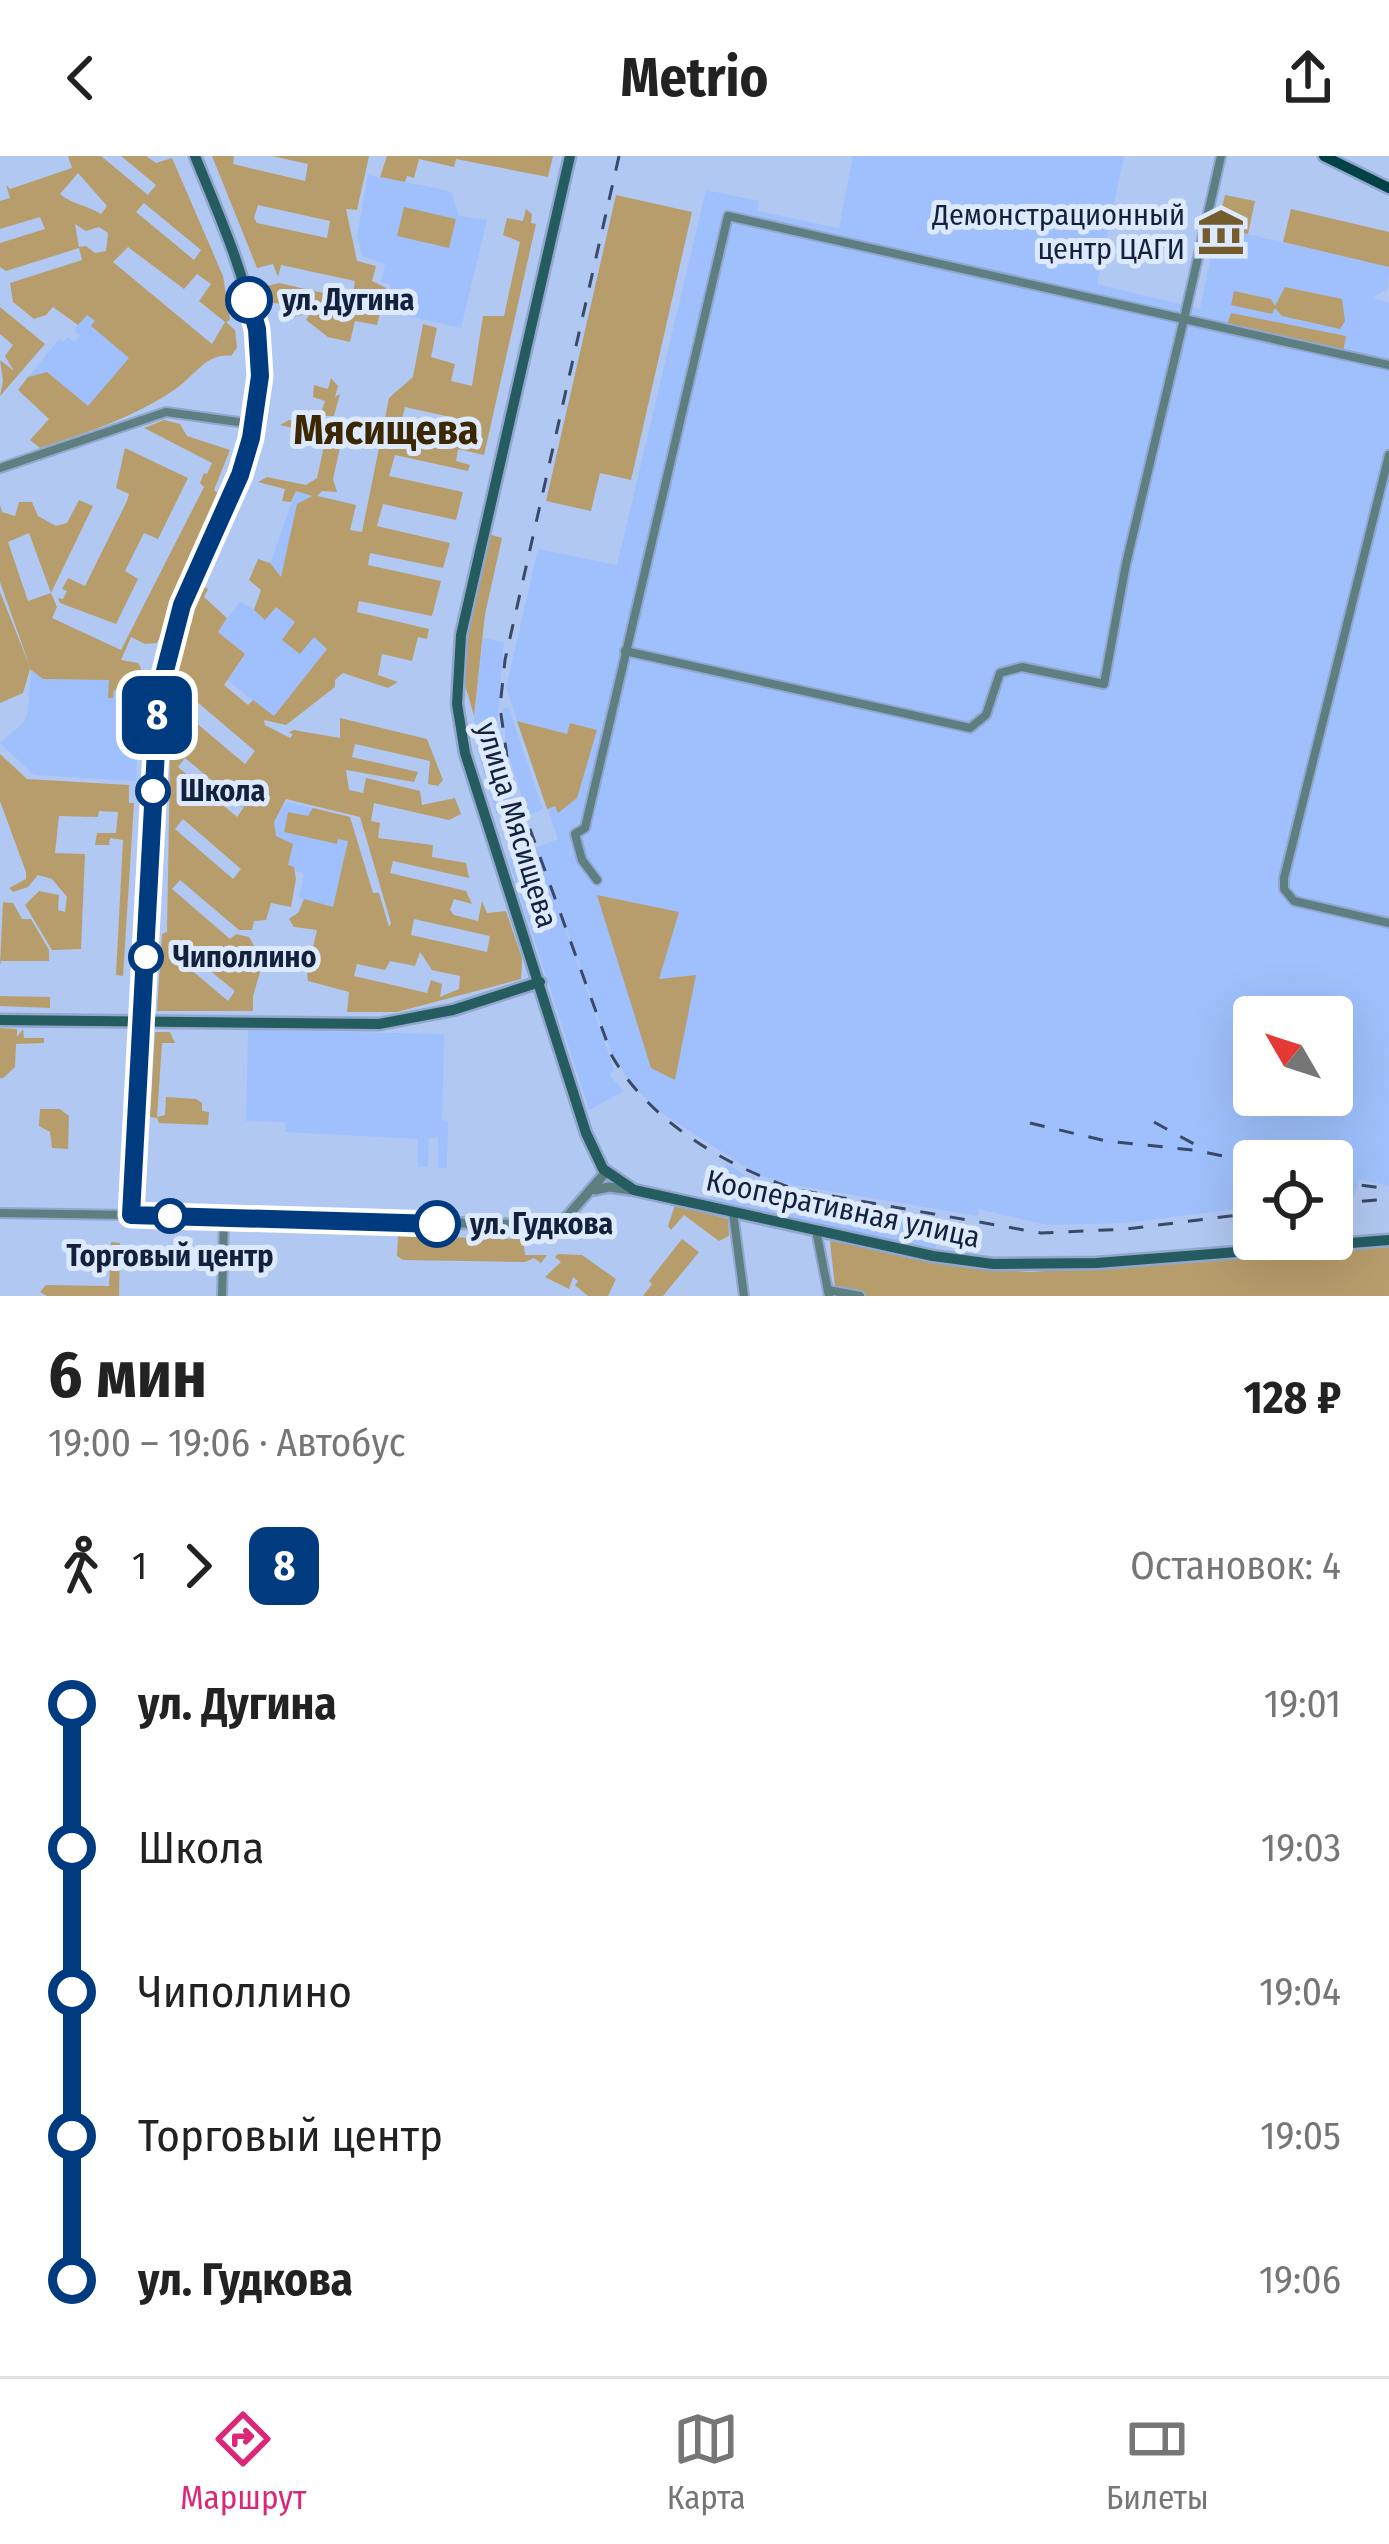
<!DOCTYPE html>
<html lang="ru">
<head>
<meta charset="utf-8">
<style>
	:root { --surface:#fff; --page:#f6f6f6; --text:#222; --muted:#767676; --line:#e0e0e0; --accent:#db2777 }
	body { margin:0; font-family:"Fira Sans Condensed",sans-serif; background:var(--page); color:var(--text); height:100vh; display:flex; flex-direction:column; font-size:45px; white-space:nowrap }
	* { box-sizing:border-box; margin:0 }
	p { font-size:39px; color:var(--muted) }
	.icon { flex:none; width:66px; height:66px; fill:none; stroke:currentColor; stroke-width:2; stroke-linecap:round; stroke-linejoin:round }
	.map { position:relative; height:1140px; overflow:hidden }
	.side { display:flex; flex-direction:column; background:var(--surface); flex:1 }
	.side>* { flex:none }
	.badge { padding:0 24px; border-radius:18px; font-size:42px; line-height:78px }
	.needle { width:78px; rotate:309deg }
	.fabs { position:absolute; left:1233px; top:840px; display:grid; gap:24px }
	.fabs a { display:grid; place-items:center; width:120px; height:120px; border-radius:12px; background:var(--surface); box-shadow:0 12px 48px #0002; font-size:60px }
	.map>.badge { position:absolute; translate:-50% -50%; box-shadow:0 0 0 6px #fff }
	.legs { display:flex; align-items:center; gap:18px; height:132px; padding:0 48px; font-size:39px }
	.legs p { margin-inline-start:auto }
	.headline { display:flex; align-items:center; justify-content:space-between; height:204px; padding:0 48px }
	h1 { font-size:66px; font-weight:700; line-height:90px }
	ul { padding:0 48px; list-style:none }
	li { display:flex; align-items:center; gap:42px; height:144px; font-size:45px }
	li i { display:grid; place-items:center; width:18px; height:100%; margin:0 15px; background:currentColor }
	li i::after { content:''; width:30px; height:30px; margin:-15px; border:9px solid; border-radius:50%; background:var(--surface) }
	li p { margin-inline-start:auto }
	li:first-child i { background:linear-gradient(#0000 50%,currentColor 0) }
	li:last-child i { background:linear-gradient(currentColor 50%,#0000 0) }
	header { display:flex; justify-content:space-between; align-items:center; height:156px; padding:0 48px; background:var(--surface); font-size:54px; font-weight:700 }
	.menu { display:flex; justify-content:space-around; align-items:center; height:168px; border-top:3px solid var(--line); background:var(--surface); font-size:33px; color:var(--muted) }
	.menu a { display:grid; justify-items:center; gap:6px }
	.menu .on { color:var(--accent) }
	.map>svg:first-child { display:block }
	.built { fill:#9fc0fc; fill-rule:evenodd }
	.green { fill:#b89d6c; fill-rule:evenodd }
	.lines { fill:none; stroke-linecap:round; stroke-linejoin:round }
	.minor-casing { stroke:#91a7cd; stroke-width:12 }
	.tertiary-casing { stroke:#91a7cd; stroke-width:14 }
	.secondary-casing { stroke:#91a7cd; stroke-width:15 }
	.primary-casing { stroke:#91a7cd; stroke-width:15 }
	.minor { stroke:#5e7f81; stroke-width:8 }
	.tertiary { stroke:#5e7f81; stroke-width:9 }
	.secondary { stroke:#255c60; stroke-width:10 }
	.primary { stroke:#024145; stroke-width:10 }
	.rail { stroke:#394967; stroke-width:3; stroke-dasharray:15 15; stroke-linecap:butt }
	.line-1-casing { stroke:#fff; stroke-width:27 }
	.line-1 { stroke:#003b80; stroke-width:18 }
	.stop-1-dot { fill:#fff; stroke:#003b80; stroke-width:6 }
	.labels { text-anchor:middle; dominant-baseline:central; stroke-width:10; stroke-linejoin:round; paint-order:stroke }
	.poi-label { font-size:30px; fill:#13213b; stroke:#dde9fe; text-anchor:end }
	.stop-label { font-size:30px; font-weight:bold; fill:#13213b; stroke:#dde9fe; text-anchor:start }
	.street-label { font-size:30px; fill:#13213b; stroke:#dde9fe }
	.district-label { font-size:42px; font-weight:bold; fill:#3b2800; stroke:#dde9fe }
</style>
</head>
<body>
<header><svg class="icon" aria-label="back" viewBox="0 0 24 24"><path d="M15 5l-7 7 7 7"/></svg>Metrio<svg class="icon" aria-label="share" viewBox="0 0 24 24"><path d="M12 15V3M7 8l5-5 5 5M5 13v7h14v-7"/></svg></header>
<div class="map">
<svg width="1389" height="1140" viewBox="0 0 1389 1140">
	<rect width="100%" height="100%" fill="#b1c8f2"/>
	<!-- built -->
	<g class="built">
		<path d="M853 0H1124L1097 128 1200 153 1217 71 1389 111 1388 133 1372 142 1389 147V1030L1359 1023 1355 1039 1332 1041V1005H1254V1051L1126 1067 1047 1069 979 1053 977 1060 794 1029 758 1019 660 956 630 927 612 899 540 699 614 913 610 920 624 935 589 954 508 702 558 683 506 532 538 393 617 409 706 34 759 45 758 55 839 72ZM1254 861H1332V939H1254Z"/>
		<polygon points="368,19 445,34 452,38 459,60 487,64 461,172 386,155 391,129 381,126 385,108 362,100 357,80"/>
		<polygon points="101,129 186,200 99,272 18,234 59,183 63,186 68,181 75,186 80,180 74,174 78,169 73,163"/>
		<polygon points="296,334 356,349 327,476 331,488 273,561 198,500 240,446 254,453"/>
		<polygon points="483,482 504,486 496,581 514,651 496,658 475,585 474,560"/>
		<polygon points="21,484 108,509 141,512 136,625 34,619 0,587 24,566 28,555 31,517"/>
		<polygon points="503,552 509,552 543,653 528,660 506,591"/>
		<polygon points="286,646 350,661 376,747 295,764 303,743 299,742 304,717 268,710 275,680 274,666"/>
		<polygon points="248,874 444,878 442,965 448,966 447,1012 438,1012 438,981 429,982 428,1011 418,1011 418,983 285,976 286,966 246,965"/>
		<polygon points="726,1007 751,1023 791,1037 941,1062 935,1094 713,1043"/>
	</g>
	<!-- green -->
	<g class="green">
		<path d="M68 0H101L148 39 156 29 121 0H146L156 7 172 2 223 120 230 164 226 166 235 174 237 192 231 200C208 196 195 219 177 232 135 261 89 276 40 292L30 284 49 263 18 234 28 221 47 216 88 250 129 202 91 170 95 165 87 159 78 169 53 151 46 159 34 163 13 146 10 127 82 104 79 92 6 115 0 111V87L45 73 40 61 0 73V45L10 42 6 29 10 33 72 12ZM78 17 107 50 101 58C87 49 73 49 60 38ZM144 47 201 94 194 104 136 56ZM75 68 86 75 99 71 108 77 106 95 95 97 86 90 79 91ZM128 91 184 133 197 118 211 128 199 145 225 166 212 188 113 106Z"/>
		<path d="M212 0H234L233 8 305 25 308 8 272 0H369L357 54 346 53 357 105 376 110 372 125 386 132 377 169 355 165 350 186 328 181 306 164 310 157 294 161 295 150 267 146 263 131 279 127 359 145 361 142 353 138 355 125 281 109 278 121 273 108 257 112ZM258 49 330 65 327 82 257 67 254 62Z"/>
		<polygon points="387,0 553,0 548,21 456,3 454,11 419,3 414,22 407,20 405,26 380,21"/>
		<polygon points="616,39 692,56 631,324 600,317 591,355 546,345"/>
		<polygon points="1225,39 1255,45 1248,78 1217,71"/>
		<polygon points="404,51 456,63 449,92 397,80"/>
		<path d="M526 53 532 58 531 67 536 68 484 299 458 293 456 305 470 309 468 315 395 299 389 320 463 336 456 364 383 348 377 370 450 387 443 412 370 397 368 409 441 425 432 460 359 445 357 456 429 473 427 483 418 481 412 505 382 498 378 519 398 526 388 532 343 517 335 524V531L286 569 264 564 265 569 290 582 293 579 289 576 294 574 340 582V562L427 583 443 624 438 630 428 628 430 605 355 588 352 601 418 616 414 626 346 614 349 634 363 637 366 622 420 635 422 649 455 642 461 658 449 664 374 647 371 665 380 667 378 682 433 689 432 701 466 707 469 722 393 705 390 717 466 735 472 748 454 743 450 754 454 759 478 765 482 745 487 757 506 755 522 802 521 823 397 856H347L349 836 308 825 307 816 280 810 283 795 311 800 317 774 294 771 289 763 299 756 304 743 333 751 348 685 338 683 337 688 284 676 288 656 308 660 313 652 350 661 373 737H379L389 771 391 767 360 661 286 643 274 666 276 680 293 688 288 709 294 711 296 723 291 751 271 747 266 764 254 765 252 774H239L180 724 172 733 230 783 236 778 249 781 263 806 253 840V855H157L162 778 167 776 171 546 180 490 203 430 208 433 204 441 227 462 218 476 245 498 224 529 248 549 253 544 274 560 327 493 314 481 300 498 282 484 295 466 276 451 265 464 254 454 261 434 249 424 258 403 270 407 281 421 297 348 312 340 296 335 291 346 282 345 285 333 258 326 267 321 306 329 317 322 324 290 292 283 293 272 280 269 289 264 344 274 333 323 337 336 322 335 317 340 356 349 350 374 362 376 389 242 413 221 423 168 437 172 431 201 455 208 451 225 472 230 483 160H504L520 86 503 79 507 62 523 65ZM405 251 477 267 475 279 402 263ZM190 540 255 595 245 608 175 549H181ZM185 602 244 651 237 661 178 611ZM183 663 241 713 233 723 175 673ZM414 763 490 780 487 796 411 779ZM176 787 235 835 228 845 170 796ZM420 796 432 814 460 820 459 833 440 841 442 828 431 824 427 837 354 820 357 808 385 814 390 805 415 810Z"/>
		<polygon points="1291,53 1389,76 1389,111 1283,86"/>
		<polygon points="1285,131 1342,143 1345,165 1340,173 1282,160 1275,152 1272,158 1231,149 1234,135 1271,143 1275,150"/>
		<polygon points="0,151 45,188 0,240 3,225 0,204 14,215 5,200 13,189 0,178"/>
		<polygon points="1231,157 1346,180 1343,196 1226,172"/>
		<polygon points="331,222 338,230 335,241 340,238 334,260 320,260 325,245 313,241 314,229 328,233"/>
		<path d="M164 264 180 268 187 280 230 294 214 334 222 340 157 487 145 488 131 481 121 504 138 507 141 512 138 592 121 591 124 535 114 534 113 542H108L109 524 43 523 30 513 23 537 0 547V436L30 511 0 426V349L2 356 15 360 19 346H32L38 360 56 370 67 367 79 344 93 350 51 437 57 451 52 462 121 494 204 331 200 327 204 317 207 318 212 307 144 272ZM29 377 51 437 28 445 8 386Z"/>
		<polygon points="125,292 188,322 158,383 144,377 125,415 138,423 116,468 60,447 58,442 63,443 67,435 62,433 68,422 85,430 127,345 129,338 116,332"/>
		<polygon points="485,377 502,382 485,458 474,560 458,505"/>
		<polygon points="517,565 567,578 570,567 597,574 577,642 558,657 555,650 547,653"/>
		<polygon points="0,598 27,623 129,629 129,647 134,647 123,820 116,819 123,684 110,682 109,689 95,689 97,677 116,677 118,656 99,655 98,661 59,660 55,697 85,698 81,793 52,794 25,749 39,735 59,739 58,754 65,756 67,741 52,723 38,719 28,731 13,736 9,732 26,723 26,716 0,645"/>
		<polygon points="597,739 679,756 659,823 696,819 675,924 651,912"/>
		<polygon points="3,746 13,747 22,763 31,763 49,794 49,805 1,805 0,809"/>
		<polygon points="0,840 50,841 50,852 0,850"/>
		<polygon points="0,872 17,873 17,881 23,873 24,882 44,882 44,887 16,888 15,911 3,922 0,922"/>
		<polygon points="155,876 170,876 175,887 162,887 157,961 165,959 166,941 196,943 202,947 202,955 209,956 208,969 159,967 157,962 150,961"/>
		<polygon points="40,953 60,953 69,960 68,993 52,992 50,976 39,970"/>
		<polygon points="675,1049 728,1063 729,1080 719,1085 684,1059 671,1074 668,1070"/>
		<polygon points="398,1080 523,1083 525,1099 547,1099 541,1107 534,1102 525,1106 403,1104 397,1100"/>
		<polygon points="835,1082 961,1111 1029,1116 1270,1101 1389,1088 1389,1140 836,1140 830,1086"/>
		<polygon points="682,1083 699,1096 663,1140 643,1140 652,1128 649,1125"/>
		<polygon points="111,1086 120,1087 119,1140 47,1140 40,1136 46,1129 109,1130"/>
		<polygon points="558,1098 582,1099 616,1123 608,1140 588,1140 575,1129 578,1125 573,1121 569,1133 545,1121 561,1106 555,1101"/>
	</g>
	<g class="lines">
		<defs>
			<g id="minor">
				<polyline points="1389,299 1284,722 1284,733 1294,745 1389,767"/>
				<polyline points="0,312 166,256 253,268"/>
				<polyline points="625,495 970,572 986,559 1000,517 1022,511 1104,528 1126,408 1184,163 1389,209"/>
				<polyline points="597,724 582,704 575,678 585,672 728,60 1184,163 1221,0"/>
				<polyline points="0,1057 131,1059"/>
				<polyline points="733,1057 744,1140"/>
				<polyline points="816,1074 829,1140"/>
				<polyline points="828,1134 860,1140"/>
				<polyline points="222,1140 224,1062"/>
			</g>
			<g id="tertiary">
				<polyline points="143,864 131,1059 539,1069 564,1064 606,1016"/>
				<polyline points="595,1034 609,1031 631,1034"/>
			</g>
			<g id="secondary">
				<polyline points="570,0 461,479 457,548 465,597 586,977 603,1013 634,1034 933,1100 993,1108 1097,1107 1389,1084"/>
				<polyline points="0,864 379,868 453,854 540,826"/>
				<path d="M143 864C146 794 149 724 152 654 154 609 153 562 162 518 177 448 212 389 238 323 286 203 240 111 195 0"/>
			</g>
			<polyline id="primary" points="1324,0 1389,32"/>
		</defs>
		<!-- minor casing -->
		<use href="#minor" class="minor-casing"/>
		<!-- tertiary casing -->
		<use href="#tertiary" class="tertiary-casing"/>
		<!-- secondary casing -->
		<use href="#secondary" class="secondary-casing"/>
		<!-- primary casing -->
		<use href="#primary" class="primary-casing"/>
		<!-- minor -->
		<use href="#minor" class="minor"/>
		<!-- tertiary -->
		<use href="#tertiary" class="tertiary"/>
		<!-- secondary -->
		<use href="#secondary" class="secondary"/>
		<!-- primary -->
		<use href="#primary" class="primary"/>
		<!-- rail -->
		<g class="rail">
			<path d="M619 0 505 504 500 551 509 615 612 900C650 966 727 1011 798 1034L1041 1077 1127 1073 1254 1057"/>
			<polyline points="1154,966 1194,988"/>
			<polyline points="1030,967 1106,985 1193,994 1254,1006"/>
			<polyline points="1332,1025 1389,1033"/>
			<polyline points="1332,1048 1377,1044"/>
		</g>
	</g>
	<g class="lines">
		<defs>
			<polyline id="line-1" points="249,144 257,173 260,220 251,282 240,319 182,449 159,538 131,1059 437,1068"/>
		</defs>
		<!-- line-1 casing -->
		<use href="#line-1" class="line-1-casing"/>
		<!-- line-1 -->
		<use href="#line-1" class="line-1"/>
	</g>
	<!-- icons -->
	<defs>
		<symbol id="museum-bare" viewBox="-9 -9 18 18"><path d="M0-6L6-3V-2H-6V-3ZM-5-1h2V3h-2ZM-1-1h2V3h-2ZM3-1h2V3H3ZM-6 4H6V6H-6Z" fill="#755c2d" stroke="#dde9fe" stroke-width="2.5" paint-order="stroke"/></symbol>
	</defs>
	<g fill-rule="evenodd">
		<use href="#museum-bare" x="1188" y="43" width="66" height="66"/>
	</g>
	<!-- markers -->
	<g class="stop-1-dot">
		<circle cx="249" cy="144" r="21"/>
		<circle cx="153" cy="635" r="15"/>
		<circle cx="146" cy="801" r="15"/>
		<circle cx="170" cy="1060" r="15"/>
		<circle cx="437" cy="1068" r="21"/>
	</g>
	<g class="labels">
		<!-- poi labels -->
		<g class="poi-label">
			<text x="1185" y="59">Демонстрационный<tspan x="1185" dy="34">центр ЦАГИ</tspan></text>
		</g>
		<!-- stop labels -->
		<g class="stop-label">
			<text x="282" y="144">ул. Дугина</text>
			<text x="180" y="635">Школа</text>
			<text x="173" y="801">Чиполлино</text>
			<text x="470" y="1068">ул. Гудкова</text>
			<text x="170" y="1100" text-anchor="middle">Торговый центр</text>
		</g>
		<!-- street labels -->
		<g class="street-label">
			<text transform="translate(517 669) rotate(73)">улица Мясищева</text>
			<text transform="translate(843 1053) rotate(12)">Кооперативная улица</text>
		</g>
		<!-- district labels -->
		<g class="district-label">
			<text x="386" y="274">Мясищева</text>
		</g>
	</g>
</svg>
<div class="fabs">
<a><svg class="needle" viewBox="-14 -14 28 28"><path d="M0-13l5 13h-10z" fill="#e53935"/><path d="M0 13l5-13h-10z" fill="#767676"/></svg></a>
<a><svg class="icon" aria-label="locate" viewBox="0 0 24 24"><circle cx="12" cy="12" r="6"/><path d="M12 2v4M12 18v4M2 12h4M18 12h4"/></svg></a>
</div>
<b class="badge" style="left:157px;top:559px;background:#003b80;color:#fff">8</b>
</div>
<section class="side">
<div class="headline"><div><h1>6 мин</h1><p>19:00 – 19:06 · Автобус</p></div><b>128 ₽</b></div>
<div class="legs"><svg class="icon" aria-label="walk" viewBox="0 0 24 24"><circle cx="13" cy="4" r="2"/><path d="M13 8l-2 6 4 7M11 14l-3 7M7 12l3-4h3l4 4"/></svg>1<svg class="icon" aria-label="forward" viewBox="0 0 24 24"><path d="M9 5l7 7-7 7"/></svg><b class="badge" style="background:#003b80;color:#fff">8</b><p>Остановок: 4</p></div>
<ul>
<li><i style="color:#003b80"></i><b>ул. Дугина</b><p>19:01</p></li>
<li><i style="color:#003b80"></i><span>Школа</span><p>19:03</p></li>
<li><i style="color:#003b80"></i><span>Чиполлино</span><p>19:04</p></li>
<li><i style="color:#003b80"></i><span>Торговый центр</span><p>19:05</p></li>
<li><i style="color:#003b80"></i><b>ул. Гудкова</b><p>19:06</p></li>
</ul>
</section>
<nav class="menu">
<a class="on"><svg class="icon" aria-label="directions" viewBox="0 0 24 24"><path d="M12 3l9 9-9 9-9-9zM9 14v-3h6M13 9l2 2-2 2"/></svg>Маршрут</a>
<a><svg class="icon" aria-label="map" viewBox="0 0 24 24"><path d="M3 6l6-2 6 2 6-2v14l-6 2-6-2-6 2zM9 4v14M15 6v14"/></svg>Карта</a>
<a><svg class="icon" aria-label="tickets" viewBox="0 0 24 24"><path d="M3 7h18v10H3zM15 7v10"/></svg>Билеты</a>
</nav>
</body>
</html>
